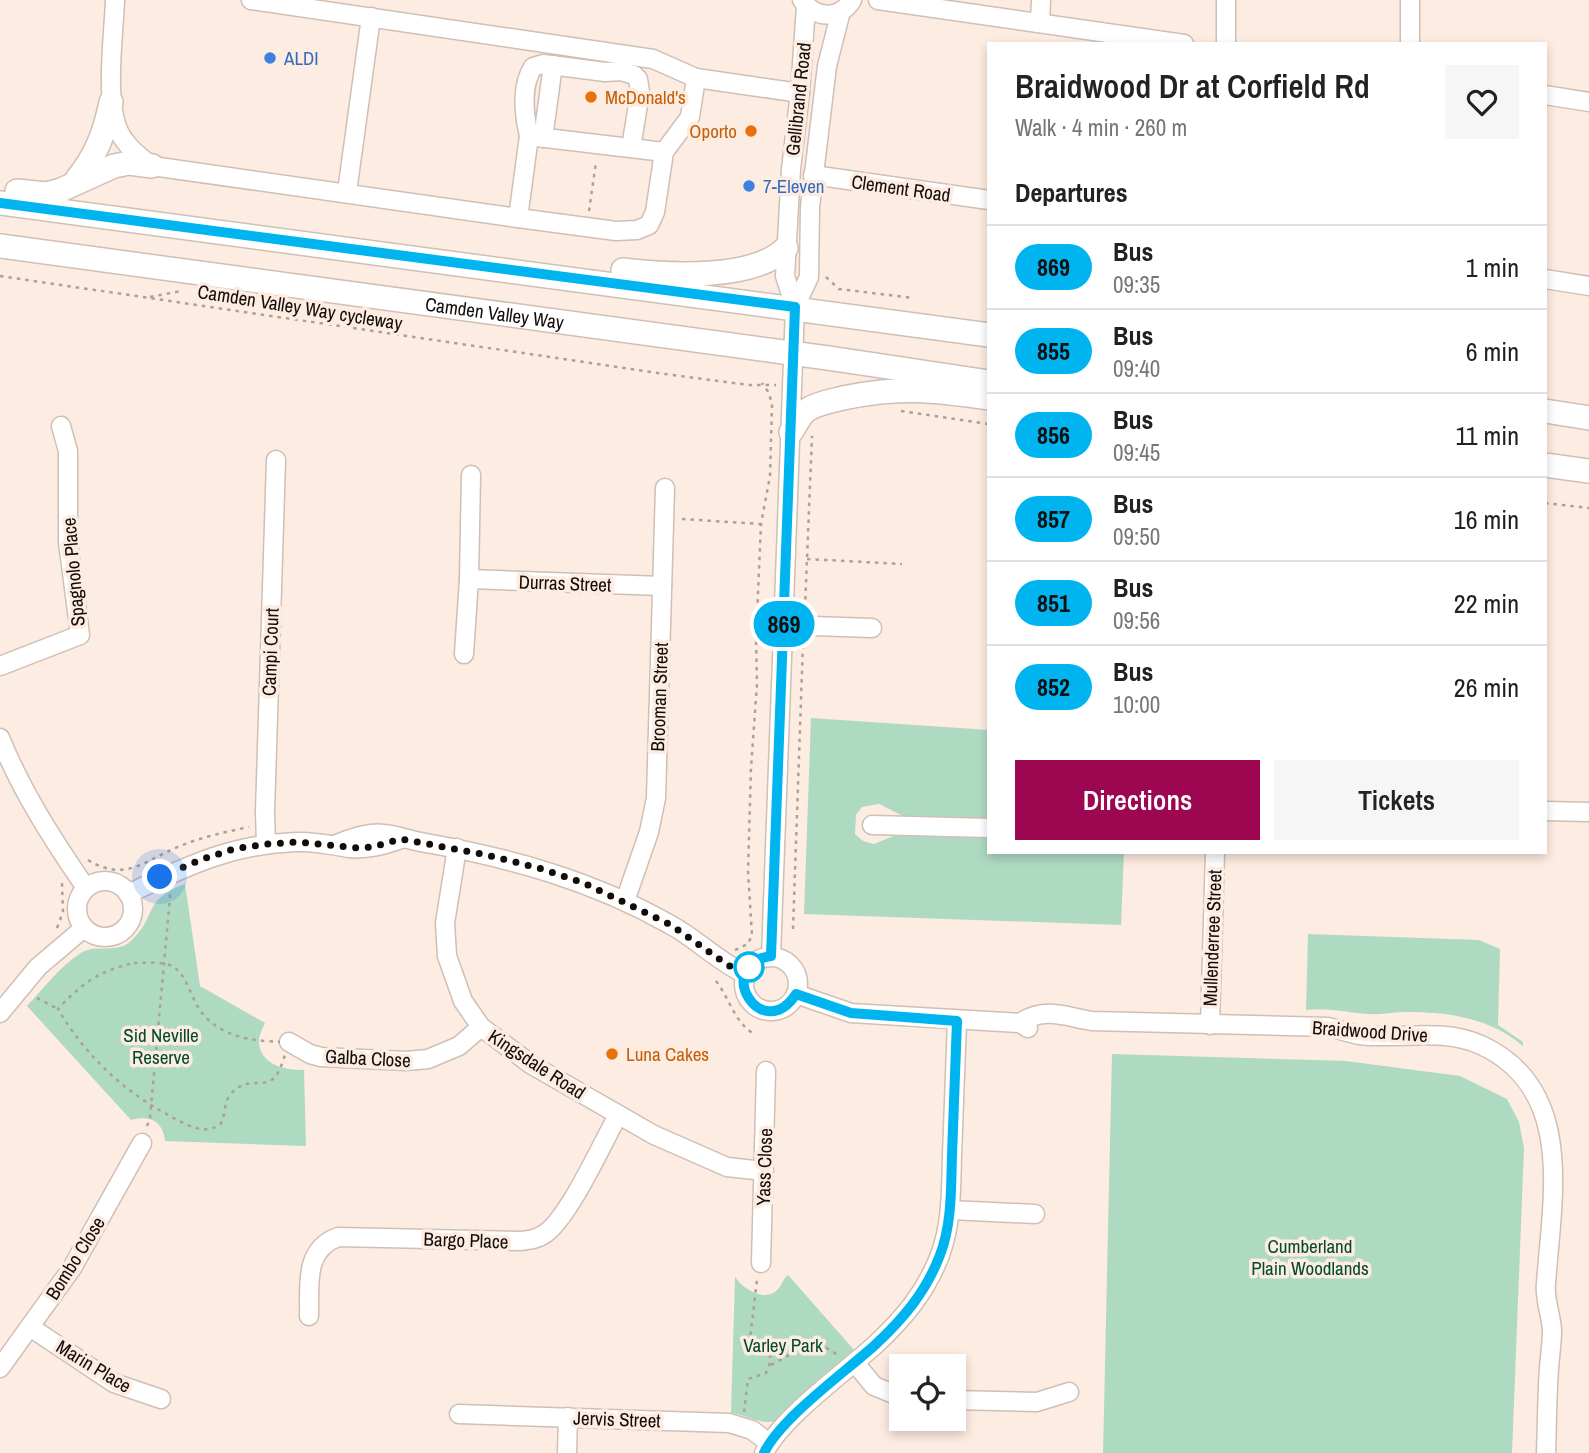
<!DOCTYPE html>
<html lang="en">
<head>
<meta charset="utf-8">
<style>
	:root { --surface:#fff; --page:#f6f6f6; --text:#222; --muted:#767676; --line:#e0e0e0; --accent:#9d0650 }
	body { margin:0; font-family:"Archivo Narrow",sans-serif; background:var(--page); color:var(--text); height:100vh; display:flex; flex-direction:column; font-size:26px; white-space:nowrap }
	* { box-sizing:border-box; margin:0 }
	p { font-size:23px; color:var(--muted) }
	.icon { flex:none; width:38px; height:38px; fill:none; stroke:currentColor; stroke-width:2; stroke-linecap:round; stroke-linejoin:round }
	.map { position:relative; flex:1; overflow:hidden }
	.drawer { position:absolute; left:987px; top:42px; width:560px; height:812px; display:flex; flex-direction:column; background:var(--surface); border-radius:0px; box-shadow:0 4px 10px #0003 }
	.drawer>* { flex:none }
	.badge { padding:0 14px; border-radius:23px; font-size:24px; line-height:46px }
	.controls { position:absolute; left:889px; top:1354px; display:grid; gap:14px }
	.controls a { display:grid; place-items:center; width:77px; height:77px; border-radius:0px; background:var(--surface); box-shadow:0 4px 10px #0003; font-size:35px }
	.you { position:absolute; width:35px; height:35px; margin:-18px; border:5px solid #fff; border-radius:50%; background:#1a73e8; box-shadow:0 0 0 10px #1a73e833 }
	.map>.badge { position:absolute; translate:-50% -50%; box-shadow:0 0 0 4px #fff }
	h2 { padding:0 28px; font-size:26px; line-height:63px }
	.round { display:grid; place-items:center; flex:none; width:74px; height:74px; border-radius:0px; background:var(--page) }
	.overview { display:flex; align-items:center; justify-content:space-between; height:119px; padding:0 28px }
	h1 { font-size:33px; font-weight:600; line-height:52px }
	.primary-button { display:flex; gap:14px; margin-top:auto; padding:14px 28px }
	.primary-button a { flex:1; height:80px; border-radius:0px; background:var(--accent); color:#fff; font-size:28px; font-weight:600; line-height:80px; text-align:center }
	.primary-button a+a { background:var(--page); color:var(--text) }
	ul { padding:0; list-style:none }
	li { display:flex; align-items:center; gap:21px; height:84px; padding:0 28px; border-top:2px solid var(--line) }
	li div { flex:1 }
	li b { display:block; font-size:26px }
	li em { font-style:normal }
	li .badge { min-width:77px; font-weight:700; text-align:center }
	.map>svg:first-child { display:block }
	.green { fill:#aedac2 }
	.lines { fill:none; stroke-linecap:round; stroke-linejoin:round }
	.minor-casing { stroke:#d0bfb4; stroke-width:21 }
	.major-casing { stroke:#d0bfb4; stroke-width:26 }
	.path { stroke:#ada097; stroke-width:2.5; stroke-dasharray:3.5 5; stroke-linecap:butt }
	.minor { stroke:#fff; stroke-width:18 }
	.major { stroke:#fff; stroke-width:23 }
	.line-casing { stroke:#fff; stroke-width:16 }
	.line { stroke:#00b5ef; stroke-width:10 }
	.walk { stroke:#130d0a; stroke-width:7; stroke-dasharray:0 12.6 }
	.shop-dot { fill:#3f7fe0; stroke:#fdece1; stroke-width:2.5 }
	.food-dot { fill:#e8710a; stroke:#fdece1; stroke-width:2.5 }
	.stop-dot { fill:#fff; stroke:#00b5ef; stroke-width:3.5 }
	.labels { text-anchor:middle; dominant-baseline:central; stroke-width:7; stroke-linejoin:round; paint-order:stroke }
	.shop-label { font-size:19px; fill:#366cbe; stroke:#fdece1; text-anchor:start }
	.food-label { font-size:19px; fill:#c56008; stroke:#fdece1; text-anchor:start }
	.street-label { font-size:19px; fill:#130d0a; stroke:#fdece1 }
	.park-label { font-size:19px; fill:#004a2f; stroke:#fdece1 }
</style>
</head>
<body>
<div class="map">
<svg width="1589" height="1453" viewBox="0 0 1589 1453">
	<rect width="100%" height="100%" fill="#fdece1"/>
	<!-- green -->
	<g class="green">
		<polygon points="811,718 989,730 989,820 905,817 879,804 862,807 856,815 855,834 863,841 874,844 901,833 989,836 989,852 1124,852 1121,925 804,914"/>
		<path d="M185 884 200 986 265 1023C263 1027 260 1034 259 1039 258 1065 285 1070 304 1070L306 1146 165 1141C163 1121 150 1115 131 1120L27 1006C44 988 60 966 81 953 96 943 117 955 132 940 158 915 142 900 185 884Z"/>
		<path d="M1308 934 1479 940 1500 949 1498 1025 1523 1042V1046C1490 1018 1449 1012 1407 1012 1395 1012 1382 1015 1370 1014 1348 1013 1328 1007 1306 1010Z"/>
		<polygon points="1112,1054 1346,1061 1460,1076 1507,1099 1519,1122 1524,1148 1512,1453 1103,1453"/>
		<path d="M788 1275 855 1351 775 1421C760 1425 747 1415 731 1413L735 1277C743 1289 766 1304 779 1288 783 1283 783 1279 788 1275Z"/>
	</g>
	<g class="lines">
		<defs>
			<g id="minor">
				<path d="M115 0C114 36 102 112 124 140 131 150 142 159 152 166L518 218 616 231 637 230 649 225 655 212 664 152 690 117 696 78"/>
				<polyline points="251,0 653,59 696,78 800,93"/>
				<path d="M802 0C815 19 840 20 852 0"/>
				<polyline points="878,0 1184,44"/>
				<polyline points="1040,23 1041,0"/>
				<polyline points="1226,44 1226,0"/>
				<polyline points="1410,44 1410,0"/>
				<polyline points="1545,95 1589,102"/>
				<path d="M529 136C524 115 521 86 533 67L543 64 605 72 621 71 634 75 638 79 640 92 631 148"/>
				<polyline points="543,138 553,65"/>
				<polyline points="813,175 989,200"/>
				<polyline points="347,192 371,17"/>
				<polyline points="518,218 529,136 664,152"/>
				<polyline points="1545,279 1589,286"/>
				<polyline points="795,307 809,277 810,207 827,66 841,11"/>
				<polyline points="469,579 662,586"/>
				<polyline points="784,625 872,628"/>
				<polyline points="464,654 469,579 471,475"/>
				<polyline points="0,666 80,635 68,542 68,451 61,426"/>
				<path d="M0 738C22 792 53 840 86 888"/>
				<polyline points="1545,811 1589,812"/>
				<polyline points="872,825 989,828"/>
				<polyline points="266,844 265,812 276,460"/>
				<path d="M337 844C352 838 368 832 384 834 397 835 412 841 426 843 511 858 593 881 669 924 696 938 717 961 745 974"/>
				<polyline points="457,848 445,923 447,956 463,1001 481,1027 532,1065 654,1135 727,1167 764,1171"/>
				<circle cx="105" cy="909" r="28"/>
				<path d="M128 894C185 867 231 844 296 842 314 841 331 845 349 848 367 850 384 845 401 839"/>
				<polyline points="625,901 649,832 656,798 665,488"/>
				<polyline points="771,956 795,307 785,276 791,169 800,93 806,6"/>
				<circle cx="771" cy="984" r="27"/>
				<polyline points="796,994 851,1013 1020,1023 1028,1028"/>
				<polyline points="0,1013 38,967 84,928"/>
				<path d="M1020 1023C1045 1006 1066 1017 1092 1021L1328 1027C1338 1029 1349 1033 1359 1035 1399 1040 1442 1027 1481 1045 1576 1089 1552 1198 1546 1283 1544 1299 1551 1314 1552 1330 1552 1343 1550 1355 1549 1368 1547 1396 1547 1425 1546 1453"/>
				<polyline points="1210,1025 1215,852"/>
				<polyline points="289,1042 310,1054 321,1057 406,1061 428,1059 459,1046 481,1027"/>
				<polyline points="950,1210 1035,1214"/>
				<polyline points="761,1263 766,1071"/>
				<path d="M309 1316C310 1286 303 1250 338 1237L520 1241C530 1240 538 1239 546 1233 570 1215 602 1144 618 1115"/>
				<polyline points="30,1327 114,1383 161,1399"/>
				<polyline points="855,1363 874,1386 901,1397"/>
				<polyline points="0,1368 72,1268 142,1143"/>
				<polyline points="954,1400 1037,1402 1069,1392"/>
				<polyline points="459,1414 729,1423 752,1430 769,1443"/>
				<polyline points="567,1453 568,1417"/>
				<path d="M764 1453C781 1418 844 1373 875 1345 903 1319 926 1292 940 1255 952 1223 951 1188 952 1155 954 1110 955 1065 957 1021"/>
			</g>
			<g id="major">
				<path d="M77 179C96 156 105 132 111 102"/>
				<polyline points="17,191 46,194 61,190 114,166 129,163 152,166"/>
				<polyline points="0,203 989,335"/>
				<path id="s1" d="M0 246 828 358 989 382"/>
				<path d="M623 270C666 275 753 281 786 248"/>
				<polyline points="1545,411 1589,418"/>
				<path d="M791 432C796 425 800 415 807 410 817 403 832 401 843 398 899 386 933 390 989 398"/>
				<polyline points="1545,465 1589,471"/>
			</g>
		</defs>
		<!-- minor casing -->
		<use href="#minor" class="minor-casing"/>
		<!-- major casing -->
		<use href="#major" class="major-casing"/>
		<!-- path -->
		<g class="path">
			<polyline points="589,211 596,162"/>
			<polyline points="0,276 665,374 749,385 776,385"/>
			<polyline points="826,277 839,289 914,298"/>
			<polyline points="150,297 181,291"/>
			<polyline points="901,411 989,424"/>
			<polyline points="1545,503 1589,508"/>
			<polyline points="682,519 760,524"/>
			<polyline points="807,559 902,564"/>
			<polyline points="805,608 812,436"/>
			<path d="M88 860C126 883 145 860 180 846 202 837 225 832 249 827"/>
			<polyline points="57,928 63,912 62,883"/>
			<polyline points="793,929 803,642"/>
			<polyline points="735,950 748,944 752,935 748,871 751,768 757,684 756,639 761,524 770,476 772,405 769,393 762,383"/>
			<path d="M134 963C145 963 161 961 172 966 186 974 190 994 198 1007 216 1038 257 1042 289 1042 285 1052 282 1070 274 1078 263 1089 246 1075 230 1095 223 1104 226 1116 220 1125 202 1135 187 1125 170 1116 123 1091 85 1055 58 1009 82 983 99 971 134 963Z"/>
			<path d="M716 981C730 999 734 1022 754 1034"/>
			<polyline points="37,998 58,1009"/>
			<polyline points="147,1126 150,1118 170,897 169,893"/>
			<path d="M771 1365C794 1353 815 1335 837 1355"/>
			<path d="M744 1412 748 1379 766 1373C775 1356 769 1343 750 1339L757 1280"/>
		</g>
		<!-- minor -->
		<use href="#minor" class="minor"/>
		<!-- major -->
		<use href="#major" class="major"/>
	</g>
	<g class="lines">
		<defs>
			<path id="line" d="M0 203 795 307 771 956C712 965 762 1046 796 994L851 1013 957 1021C955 1066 954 1110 952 1155 951 1188 952 1224 940 1255 926 1292 903 1319 875 1345 844 1373 781 1418 764 1453"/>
		</defs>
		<!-- line casing -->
		<use href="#line" class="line-casing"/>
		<!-- line -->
		<use href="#line" class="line"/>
		<!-- walk -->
		<polyline class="walk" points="160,877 200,860 234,849 266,844 299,842 357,848 372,847 401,839 487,855 542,869 584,883 671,925 728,965 745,974 749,967"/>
	</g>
	<!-- markers -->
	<g class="shop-dot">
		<circle cx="270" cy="58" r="7"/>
		<circle cx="749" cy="186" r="7"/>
	</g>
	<g class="food-dot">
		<circle cx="591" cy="97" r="7"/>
		<circle cx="751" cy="131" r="7"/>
		<circle cx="612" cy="1054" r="7"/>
	</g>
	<circle class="stop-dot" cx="749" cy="967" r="14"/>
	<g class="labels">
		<!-- shop labels -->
		<g class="shop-label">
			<text x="284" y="58">ALDI</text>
			<text x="763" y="186">7-Eleven</text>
		</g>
		<!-- food labels -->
		<g class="food-label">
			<text x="605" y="97">McDonald's</text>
			<text x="737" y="131" text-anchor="end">Oporto</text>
			<text x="626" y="1054">Luna Cakes</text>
		</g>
		<!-- street labels -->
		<g class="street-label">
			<text transform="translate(798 99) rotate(-84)">Gellibrand Road</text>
			<text transform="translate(901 188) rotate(8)">Clement Road</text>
			<text transform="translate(300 307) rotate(9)">Camden Valley Way cycleway</text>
			<text stroke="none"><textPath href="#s1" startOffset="499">Camden Valley Way</textPath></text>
			<text transform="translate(73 572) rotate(-95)">Spagnolo Place</text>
			<text transform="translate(565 583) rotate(2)">Durras Street</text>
			<text transform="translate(270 652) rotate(-88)">Campi Court</text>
			<text transform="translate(659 697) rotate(-88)">Brooman Street</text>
			<text transform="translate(1212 938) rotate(-88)">Mullenderree Street</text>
			<text transform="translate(1370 1031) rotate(4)">Braidwood Drive</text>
			<text transform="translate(368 1058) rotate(3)">Galba Close</text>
			<text transform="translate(537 1064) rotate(33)">Kingsdale Road</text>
			<text transform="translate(764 1167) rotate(-88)">Yass Close</text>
			<text transform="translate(466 1240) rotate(2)">Bargo Place</text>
			<text transform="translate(75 1258) rotate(-58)">Bombo Close</text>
			<text transform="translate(94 1366) rotate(31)">Marin Place</text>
			<text transform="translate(617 1419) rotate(2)">Jervis Street</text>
		</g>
		<!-- park labels -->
		<g class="park-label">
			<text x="161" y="1035">Sid Neville<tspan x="161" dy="22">Reserve</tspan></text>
			<text x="1310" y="1246">Cumberland<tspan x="1310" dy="22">Plain Woodlands</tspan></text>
			<text x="783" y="1345">Varley Park</text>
		</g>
	</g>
</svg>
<div class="controls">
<a><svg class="icon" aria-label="locate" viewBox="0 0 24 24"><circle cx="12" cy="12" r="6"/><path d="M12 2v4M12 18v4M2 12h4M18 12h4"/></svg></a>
</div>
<div class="you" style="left:160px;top:877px"></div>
<b class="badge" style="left:784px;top:624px;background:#00b5ef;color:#111">869</b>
<section class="drawer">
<div class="overview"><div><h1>Braidwood Dr at Corfield Rd</h1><p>Walk · 4 min · 260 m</p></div><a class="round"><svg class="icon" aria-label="heart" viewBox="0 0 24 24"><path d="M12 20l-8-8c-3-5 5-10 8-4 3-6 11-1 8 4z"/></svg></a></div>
<h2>Departures</h2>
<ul>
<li><span class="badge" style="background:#00b5ef;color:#111">869</span><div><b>Bus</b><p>09:35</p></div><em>1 min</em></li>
<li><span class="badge" style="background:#00b5ef;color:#111">855</span><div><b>Bus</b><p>09:40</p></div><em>6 min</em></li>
<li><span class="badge" style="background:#00b5ef;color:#111">856</span><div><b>Bus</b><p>09:45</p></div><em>11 min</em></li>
<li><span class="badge" style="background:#00b5ef;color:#111">857</span><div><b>Bus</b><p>09:50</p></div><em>16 min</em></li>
<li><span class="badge" style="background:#00b5ef;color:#111">851</span><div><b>Bus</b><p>09:56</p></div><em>22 min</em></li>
<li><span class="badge" style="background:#00b5ef;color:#111">852</span><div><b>Bus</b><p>10:00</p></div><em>26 min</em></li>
</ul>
<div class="primary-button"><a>Directions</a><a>Tickets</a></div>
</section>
</div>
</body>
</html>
